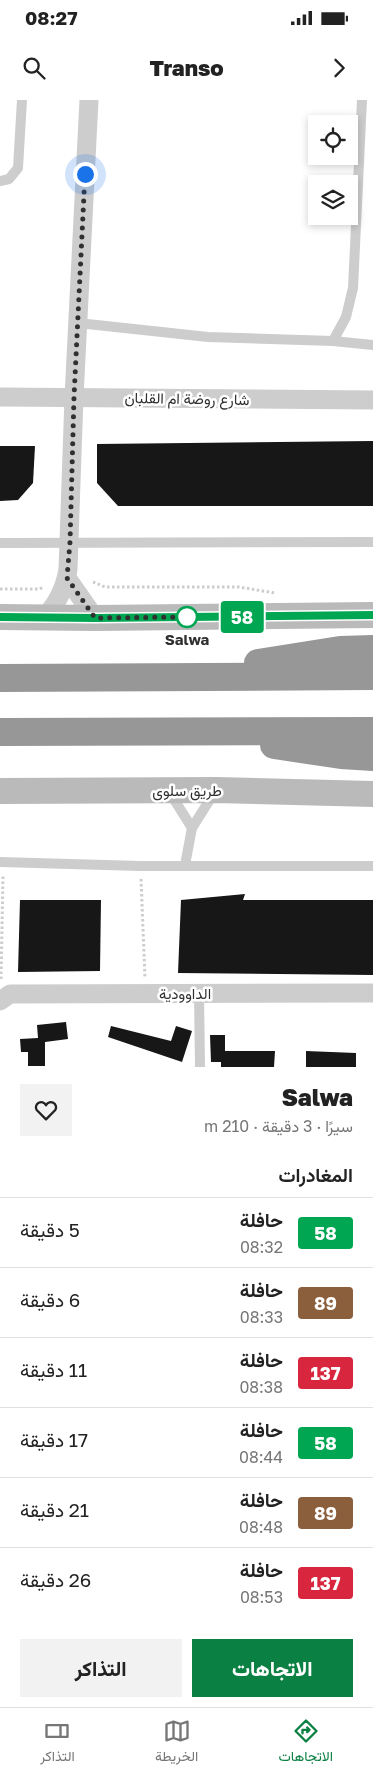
<!DOCTYPE html>
<html lang="ar">
<head>
<meta charset="utf-8">
<style>
	:root { --surface:#fff; --page:#f2f2f2; --text:#222; --muted:#767676; --line:#e0e0e0; --accent:#0b8043 }
	body { margin:0; font-family:"Golos Text",Vazirmatn,sans-serif; background:var(--page); color:var(--text); direction:rtl; height:100vh; display:flex; flex-direction:column; font-size:19px; white-space:nowrap }
	* { box-sizing:border-box; margin:0 }
	p { font-size:16px; color:var(--muted) }
	.icon { flex:none; width:28px; height:28px; fill:none; stroke:currentColor; stroke-width:2; stroke-linecap:round; stroke-linejoin:round }
	.map { position:relative; height:967px; overflow:hidden; direction:ltr }
	.drawer { display:flex; flex-direction:column; background:var(--surface); flex:1 }
	.drawer>* { flex:none }
	.badge { padding:0 10px; border-radius:4px; font-size:18px; line-height:32px }
	.fabs { position:absolute; left:308px; top:15px; display:grid; gap:10px }
	.fabs a { display:grid; place-items:center; width:50px; height:50px; border-radius:0px; background:var(--surface); box-shadow:0 2px 8px #0003; font-size:25px }
	.you { position:absolute; width:25px; height:25px; margin:-12px; border:4px solid #fff; border-radius:50%; background:#1a73e8; box-shadow:0 0 0 8px #1a73e833 }
	.map>.badge { position:absolute; translate:-50% -50%; box-shadow:0 0 0 2px #fff }
	h2 { padding:0 20px; font-size:19px; line-height:45px }
	.round { display:grid; place-items:center; flex:none; width:52px; height:52px; border-radius:0px; background:var(--page) }
	.overview { display:flex; align-items:center; justify-content:space-between; height:85px; padding:0 20px }
	h1 { font-size:24px; font-weight:800; line-height:38px }
	.primary-button { display:flex; gap:10px; margin-top:auto; padding:10px 20px }
	.primary-button a { flex:1; height:58px; border-radius:0px; background:var(--accent); color:#fff; font-size:20px; font-weight:800; line-height:58px; text-align:center }
	.primary-button a+a { background:var(--page); color:var(--text) }
	ul { padding:0; list-style:none }
	li { display:flex; align-items:center; gap:15px; height:70px; padding:0 20px; border-top:1px solid var(--line) }
	li div { flex:1 }
	li b { display:block; font-size:19px }
	li em { font-style:normal }
	li .badge { min-width:55px; font-weight:700; text-align:center }
	.status { display:flex; justify-content:space-between; align-items:center; height:35px; padding:0 25px; background:var(--surface); direction:ltr }
	.status svg { height:14px; fill:currentColor }
	header { display:flex; justify-content:space-between; align-items:center; height:65px; padding:0 20px; background:var(--surface); font-size:22px; font-weight:800 }
	.menu { display:flex; justify-content:space-around; align-items:center; height:70px; border-top:1px solid var(--line); background:var(--surface); font-size:14px; color:var(--muted) }
	.menu a { display:grid; justify-items:center; gap:2px }
	.menu .current { color:var(--accent) }
	.map>svg:first-child { display:block }
	.building { fill:#171717 }
	.lines { fill:none; stroke-linecap:round; stroke-linejoin:round }
	.path { stroke:#cdcdcd; stroke-width:3; stroke-dasharray:2.5 2.5; stroke-linecap:butt }
	.lane { stroke:#cdcdcd; stroke-width:10 }
	.street { stroke:#cdcdcd; stroke-width:19 }
	.secondary { stroke:#bababa; stroke-width:26 }
	.highway { stroke:#979797; stroke-width:28 }
	.line-casing { stroke:#fff; stroke-width:11 }
	.line { stroke:#00a651; stroke-width:8 }
	.walk { stroke:#303030; stroke-width:5; stroke-dasharray:0 9 }
	.stop-dot { fill:#fff; stroke:#00a651; stroke-width:2.5 }
	.labels { text-anchor:middle; dominant-baseline:central; stroke-width:5; stroke-linejoin:round; paint-order:stroke }
	.street-label { font-size:15px; fill:#303030; stroke:#fff }
	.stop-label { font-size:15px; font-weight:bold; fill:#303030; stroke:#fff }
</style>
</head>
<body>
<div class="status"><b>08:27</b><svg viewBox="0 0 49 12"><path d="M0 12V9h3v3zM5 12V6h3v6zM10 12V3h3v9zM15 12V0h3v12zM26 1h20v11H26zM47 4h2v5h-2z"/></svg></div>
<header><svg class="icon" aria-label="forward" viewBox="0 0 24 24"><path d="M9 5l7 7-7 7"/></svg>Transo<svg class="icon" aria-label="search" viewBox="0 0 24 24"><circle cx="10" cy="10" r="6"/><path d="M15 15l6 6"/></svg></header>
<div class="map">
<svg width="373" height="967" viewBox="0 0 373 967">
	<rect width="100%" height="100%" fill="#fff"/>
	<!-- building -->
	<g class="building">
		<polygon points="373,341 373,406 118,406 97,383 97,344"/>
		<polygon points="0,346 35,346 33,383 18,400 0,401"/>
		<polygon points="245,794 243,800 373,800 373,875 178,873 181,800"/>
		<polygon points="20,800 101,800 100,871 18,872"/>
		<polygon points="66,922 68,939 45,942 45,966 28,966 28,952 21,952 20,939 38,938 37,925"/>
		<polygon points="111,926 171,941 176,926 192,931 182,962 108,937"/>
		<polygon points="210,935 225,935 225,951 275,951 274,967 221,967 221,962 211,962"/>
		<polygon points="306,951 356,953 356,967 306,967"/>
	</g>
	<g class="lines">
		<!-- path -->
		<g class="path">
			<polyline points="93,482 105,487 239,487 275,493"/>
			<polyline points="0,489 40,489 44,486"/>
			<polyline points="141,779 145,878"/>
			<polyline points="1,879 3,775"/>
		</g>
		<!-- lane -->
		<g class="lane">
			<polyline points="0,81 9,79 18,68 22,0"/>
			<polyline points="78,223 208,237 333,241 346,217 353,188 362,0"/>
			<polyline points="333,241 373,245"/>
			<polyline points="0,443 373,442"/>
			<polyline points="170,693 192,728"/>
			<polyline points="0,762 140,766 373,766"/>
			<polyline points="185,765 192,728 214,693"/>
			<polyline points="199,893 200,967"/>
		</g>
		<!-- street -->
		<g class="street">
			<polyline points="0,297 373,300"/>
			<polyline points="67,478 95,518"/>
			<path d="M44 518C57 504 65 489 68 469L74 297 89 0"/>
			<polyline points="0,901 10,894 373,893"/>
		</g>
		<!-- secondary -->
		<g class="secondary">
			<polyline points="0,517 95,518 373,515"/>
			<polyline points="0,691 216,690 373,694"/>
		</g>
		<!-- highway -->
		<g class="highway">
			<polyline points="258,563 340,550 373,549"/>
			<polyline points="0,578 373,576"/>
			<polyline points="0,632 373,631"/>
			<polyline points="274,645 341,655 373,657"/>
		</g>
	</g>
	<g class="lines">
		<defs>
			<polyline id="line" points="0,517 95,518 373,515"/>
		</defs>
		<!-- line casing -->
		<use href="#line" class="line-casing"/>
		<!-- line -->
		<use href="#line" class="line"/>
		<!-- walk -->
		<polyline class="walk" points="85,74 74,297 70,442 67,478 95,518 187,517"/>
	</g>
	<!-- markers -->
	<circle class="stop-dot" cx="187" cy="517" r="10"/>
	<g class="labels">
		<!-- street labels -->
		<g class="street-label">
			<text transform="translate(187 298) rotate(1)">شارع روضة ام القلبان</text>
			<text x="187" y="690">طريق سلوى</text>
			<text x="185" y="893">الداوودية</text>
		</g>
		<!-- stop labels -->
		<g class="stop-label">
			<text x="187" y="539">Salwa</text>
		</g>
	</g>
</svg>
<div class="fabs">
<a><svg class="icon" aria-label="locate" viewBox="0 0 24 24"><circle cx="12" cy="12" r="6"/><path d="M12 2v4M12 18v4M2 12h4M18 12h4"/></svg></a>
<a><svg class="icon" aria-label="layers" viewBox="0 0 24 24"><path d="M12 4l9 5-9 5-9-5zM3 14l9 5 9-5"/></svg></a>
</div>
<div class="you" style="left:85px;top:74px"></div>
<b class="badge" style="left:242px;top:517px;background:#00a651;color:#fff">58</b>
</div>
<section class="drawer">
<div class="overview"><div><h1>Salwa</h1><p>سيرًا · 3 دقيقة · 210 m</p></div><a class="round"><svg class="icon" aria-label="heart" viewBox="0 0 24 24"><path d="M12 20l-8-8c-3-5 5-10 8-4 3-6 11-1 8 4z"/></svg></a></div>
<h2>المغادرات</h2>
<ul>
<li><span class="badge" style="background:#00a651;color:#fff">58</span><div><b>حافلة</b><p>08:32</p></div><em>5 دقيقة</em></li>
<li><span class="badge" style="background:#8b5e3c;color:#fff">89</span><div><b>حافلة</b><p>08:33</p></div><em>6 دقيقة</em></li>
<li><span class="badge" style="background:#d7263d;color:#fff">137</span><div><b>حافلة</b><p>08:38</p></div><em>11 دقيقة</em></li>
<li><span class="badge" style="background:#00a651;color:#fff">58</span><div><b>حافلة</b><p>08:44</p></div><em>17 دقيقة</em></li>
<li><span class="badge" style="background:#8b5e3c;color:#fff">89</span><div><b>حافلة</b><p>08:48</p></div><em>21 دقيقة</em></li>
<li><span class="badge" style="background:#d7263d;color:#fff">137</span><div><b>حافلة</b><p>08:53</p></div><em>26 دقيقة</em></li>
</ul>
<div class="primary-button"><a>الاتجاهات</a><a>التذاكر</a></div>
</section>
<nav class="menu">
<a class="current"><svg class="icon" aria-label="directions" viewBox="0 0 24 24"><path d="M12 3l9 9-9 9-9-9zM9 14v-3h6M13 9l2 2-2 2"/></svg>الاتجاهات</a>
<a><svg class="icon" aria-label="map" viewBox="0 0 24 24"><path d="M3 6l6-2 6 2 6-2v14l-6 2-6-2-6 2zM9 4v14M15 6v14"/></svg>الخريطة</a>
<a><svg class="icon" aria-label="tickets" viewBox="0 0 24 24"><path d="M3 7h18v10H3zM15 7v10"/></svg>التذاكر</a>
</nav>
</body>
</html>
